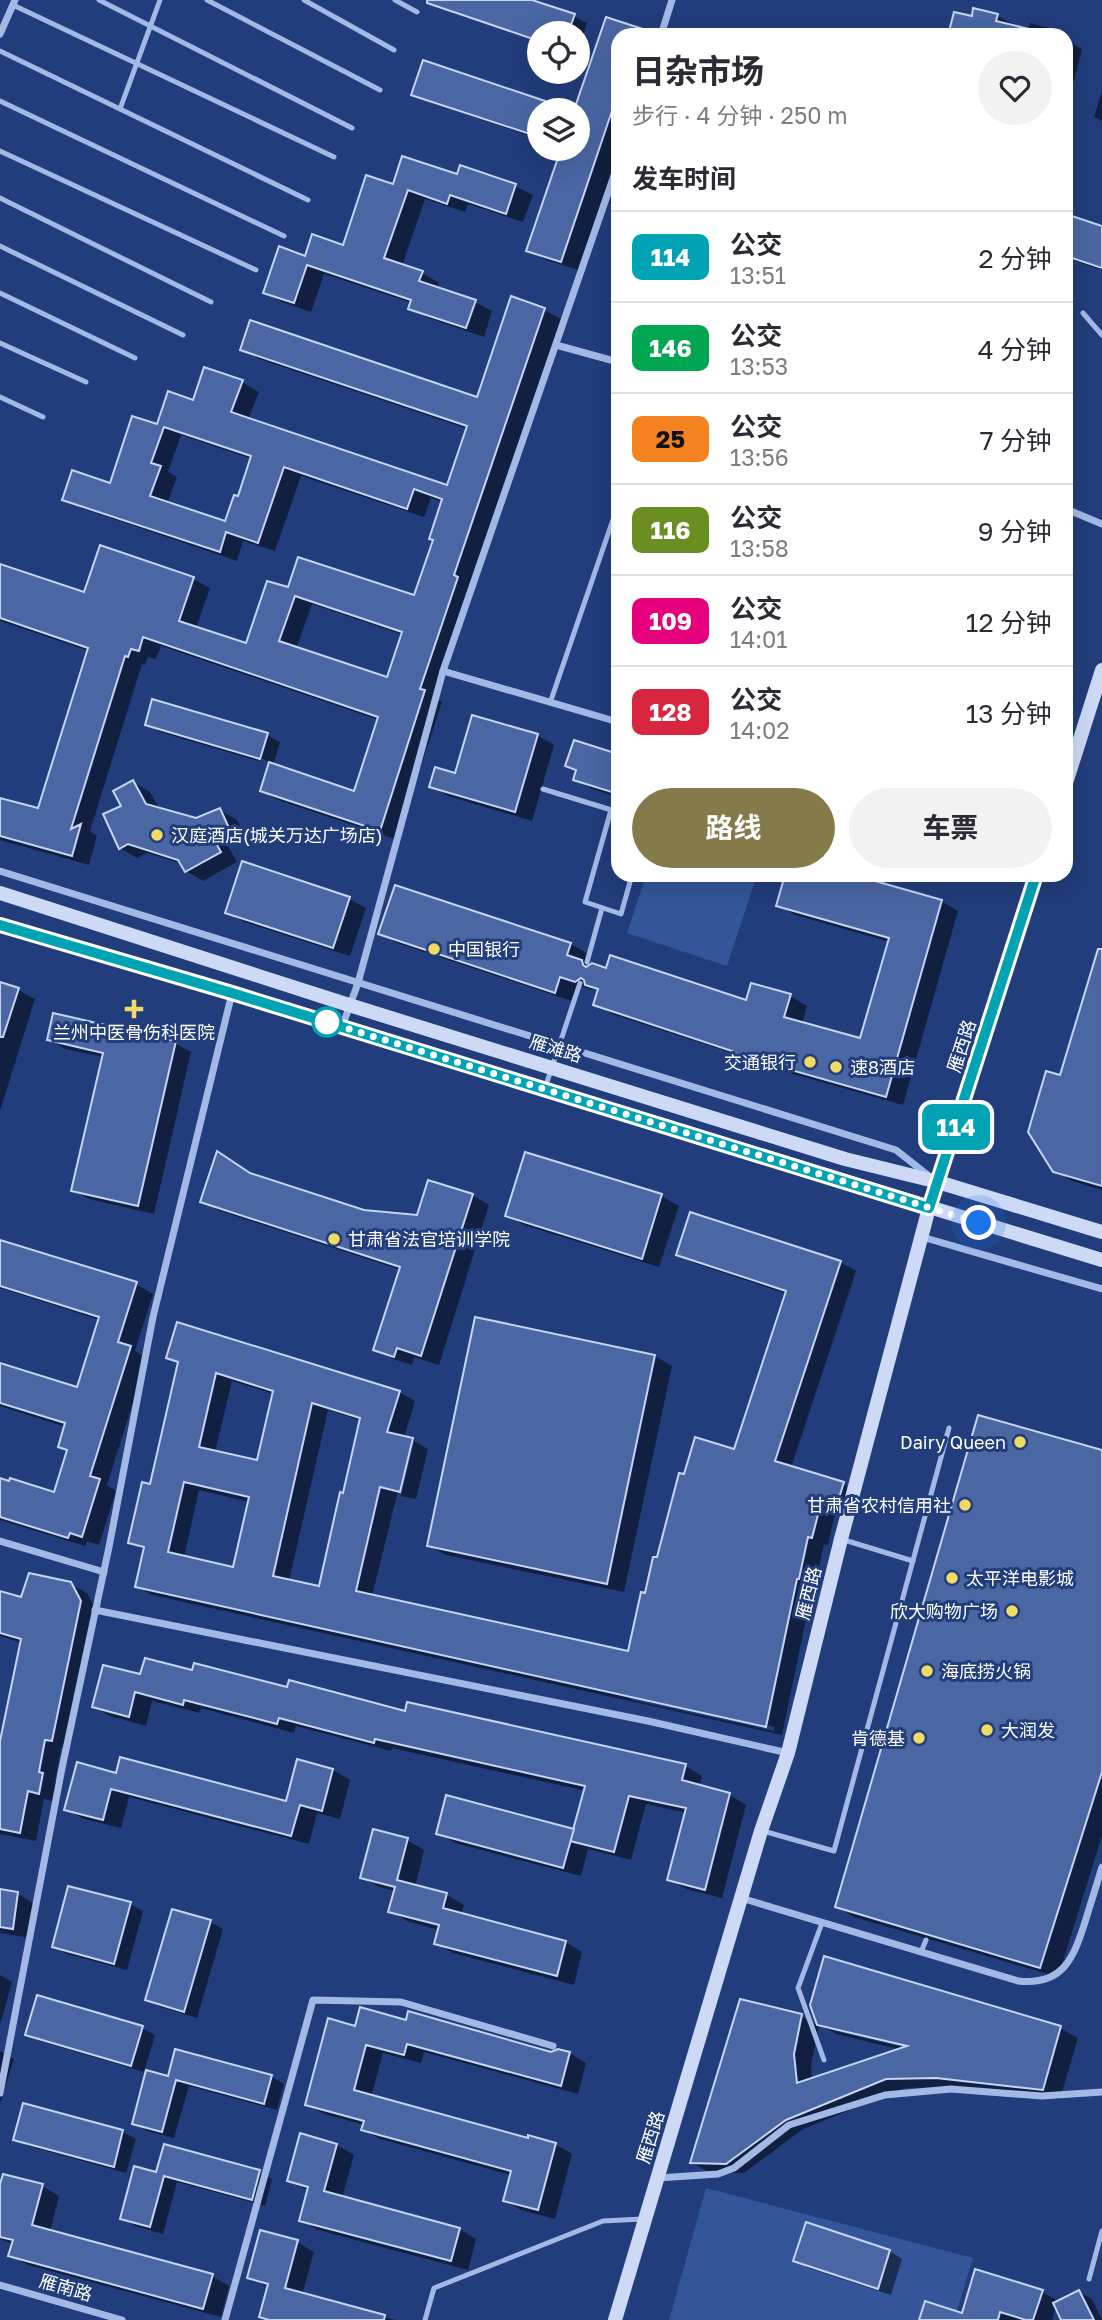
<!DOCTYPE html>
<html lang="zh">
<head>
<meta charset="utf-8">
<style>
	:root { --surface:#fff; --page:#f2f2f3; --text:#2b2b33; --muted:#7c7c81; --line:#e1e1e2; --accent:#857a4a }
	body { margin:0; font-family:"Golos Text","Noto Sans SC",sans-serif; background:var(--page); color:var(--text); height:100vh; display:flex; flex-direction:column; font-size:26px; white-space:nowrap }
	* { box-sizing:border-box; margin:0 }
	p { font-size:23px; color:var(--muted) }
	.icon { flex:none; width:38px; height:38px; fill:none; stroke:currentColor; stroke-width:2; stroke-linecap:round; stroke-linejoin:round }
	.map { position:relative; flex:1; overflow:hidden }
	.panel { position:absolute; left:611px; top:28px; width:462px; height:854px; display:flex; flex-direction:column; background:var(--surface); border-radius:21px; box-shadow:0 7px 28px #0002 }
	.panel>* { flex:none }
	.badge { padding:0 14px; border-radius:10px; font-size:24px; line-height:46px }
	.controls { position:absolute; left:527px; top:21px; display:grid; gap:14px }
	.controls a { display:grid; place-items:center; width:63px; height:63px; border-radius:50%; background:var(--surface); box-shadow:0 7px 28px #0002; font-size:35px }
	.you { position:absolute; width:35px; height:35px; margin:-18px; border:5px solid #fff; border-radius:50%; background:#1a73e8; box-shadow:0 0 0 10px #1a73e833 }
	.map>.badge { position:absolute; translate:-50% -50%; box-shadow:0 0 0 4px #fff }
	h2 { padding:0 21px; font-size:26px; line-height:63px }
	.round { display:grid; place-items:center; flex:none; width:74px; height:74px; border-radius:37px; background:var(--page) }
	.summary { display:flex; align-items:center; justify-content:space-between; height:119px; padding:0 21px }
	h1 { font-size:33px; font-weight:700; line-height:52px }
	.button { display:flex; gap:14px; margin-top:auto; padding:14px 21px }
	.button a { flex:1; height:80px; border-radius:42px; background:var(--accent); color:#fff; font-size:28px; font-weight:700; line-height:80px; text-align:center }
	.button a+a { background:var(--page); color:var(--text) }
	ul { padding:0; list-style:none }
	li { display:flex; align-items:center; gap:21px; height:91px; padding:0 21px; border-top:2px solid var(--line) }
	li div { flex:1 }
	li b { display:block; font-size:26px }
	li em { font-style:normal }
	li .badge { min-width:77px; font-weight:700; text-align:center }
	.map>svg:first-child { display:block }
	.green { fill:#345599 }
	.shadow { fill:#0007; fill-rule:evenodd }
	.building { fill:#4a67a4; stroke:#c6d5f4; stroke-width:2; fill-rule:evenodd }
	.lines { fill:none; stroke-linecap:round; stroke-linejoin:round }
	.service { stroke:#a3b9e5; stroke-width:5 }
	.minor { stroke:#a3b9e5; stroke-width:7 }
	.secondary { stroke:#cdd9f5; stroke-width:14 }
	.line-casing { stroke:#fff; stroke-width:16 }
	.line { stroke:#00a3b4; stroke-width:10 }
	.walk { stroke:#fff; stroke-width:7; stroke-dasharray:0 12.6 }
	.poi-dot { fill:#f2db65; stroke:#213d7b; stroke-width:2.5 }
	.stop-dot { fill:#fff; stroke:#00a3b4; stroke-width:3.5 }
	.labels { text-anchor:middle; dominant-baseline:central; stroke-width:6; stroke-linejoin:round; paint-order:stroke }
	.poi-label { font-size:18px; fill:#fff; stroke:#213d7b; text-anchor:start }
	.street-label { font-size:18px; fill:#fff; stroke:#213d7b }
</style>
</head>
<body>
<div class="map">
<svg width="1102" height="2320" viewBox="0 0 1102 2320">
	<rect width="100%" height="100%" fill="#213d7b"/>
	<!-- green -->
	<g class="green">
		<polygon points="646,875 757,875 727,966 627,933"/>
		<polygon points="706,2188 973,2258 954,2320 669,2320"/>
	</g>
	<!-- shadow -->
	<g class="shadow">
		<polygon points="446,0 527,0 574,16 587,23 578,51 578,33 539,33 539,42 456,14 443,7"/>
		<polygon points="997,16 1028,31 1030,23 1053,29 1064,35 950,35 973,18"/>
		<polygon points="607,19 648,35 618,35 618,153 578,270 546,260 528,250 563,149 578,149 576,110"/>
		<polygon points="1066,36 1070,39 1069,42 1082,49 1074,81 1067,79 1066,84"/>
		<polygon points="1102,91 1102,121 1094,117"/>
		<polygon points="414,94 544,103 557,110 539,110 539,139 426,101"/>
		<polygon points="458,176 515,186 533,195 523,222 468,204 465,212 425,199 402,266 422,273 439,283 437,289 475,302 492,311 484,337 428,318 410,308 412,303 324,274 311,312 282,302 265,292 306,258 344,247 394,186"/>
		<polygon points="1066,216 1102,228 1102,270 1066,258"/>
		<path d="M544 310 561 319 437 699 442 702 397 840 278 800 262 791 270 763 254 753 252 756 261 762 160 732 147 724 267 735 280 742 273 766 355 793 379 720 161 646 156 659 148 657 145 665 142 664 90 831 97 836 89 865 0 840V799L39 810 89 651 0 621V566L85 594 193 579 210 588 196 628 247 645 289 589 416 598 435 541 443 502 431 498 424 517 301 476 275 551 243 541 237 561 81 508 64 499 111 485 158 426 194 402 242 382 259 392 248 420 448 487 468 429 259 359 242 349 478 399ZM181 435 252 459 239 499 226 523 167 504 177 477 168 472ZM312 604 403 635 388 680 296 649Z"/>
		<polygon points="537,735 554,745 532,821 448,796 431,786"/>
		<polygon points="618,756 618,797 592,789 575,779 577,771 567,766"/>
		<polygon points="133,782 150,792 160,810 196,820 220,810 237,820 246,838 228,846 237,862 203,881 186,871 183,864 147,853 137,858 120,848 124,807"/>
		<polygon points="787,875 848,875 941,901 958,911 903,1105 750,1062 738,1055 612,1014 595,1004 600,992 595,989 593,990 577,985 572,1001 397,943 380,934 396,887 571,944 588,954 585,964 590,967 747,1002 790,996 807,1006 802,1024 862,1041 890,942 795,915 778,905"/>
		<polygon points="349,899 366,908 350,956 244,922 227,912"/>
		<polygon points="0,984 18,990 35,999 0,1111"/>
		<polygon points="49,1039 175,1043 191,1052 154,1214 89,1199 73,1190 103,1057 65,1049"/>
		<polygon points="1102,1089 1102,1190 1072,1181 1054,1170"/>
		<polygon points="254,1176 364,1212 418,1217 472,1195 489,1205 439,1365 414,1357 412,1365 393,1359 375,1349 401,1270 220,1211 202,1201"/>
		<polygon points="661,1196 679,1206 659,1267 524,1225 507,1215"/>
		<polygon points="0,1242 136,1284 153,1294 135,1351 147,1358 107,1485 116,1491 99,1545 87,1541 85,1546 0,1520 0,1480 55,1494 69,1451 60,1446 66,1427 0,1406 0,1365 78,1389 100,1320 0,1288"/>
		<path d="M678 1254 840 1262 856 1271 791 1468 843 1484 858 1493 852 1515 836 1510 828 1545 824 1544 815 1587 813 1586 782 1735 152 1595 137 1586 145 1550 130 1542 151 1486 179 1363 168 1357 399 1392 415 1401 404 1438 412 1440 428 1449 416 1499 401 1496 414 1442H410L372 1596 630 1653 685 1476 735 1451 787 1294 694 1263ZM232 1381 274 1394 259 1462 215 1452ZM328 1410 362 1421 320 1588 289 1581ZM199 1490 250 1502 234 1569 184 1557ZM627 1696 775 1727 774 1731 632 1700Z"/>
		<polygon points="476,1319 655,1356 672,1366 624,1592 446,1555 428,1545"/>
		<polygon points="1102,1452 1102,1836 1058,1977 854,1917 837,1907"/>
		<polygon points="70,1584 87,1593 97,1611 68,1749 61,1748 55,1781 59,1783 55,1802 44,1799 36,1841 0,1834 0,1749 22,1643 0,1636 0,1593 23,1600"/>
		<polygon points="193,1673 685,1766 702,1776 699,1787 730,1795 746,1805 722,1898 686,1889 669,1879 687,1813 646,1804 631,1860 588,1849 581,1876 455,1843 438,1833 573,1830 586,1791 392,1748 391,1751 296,1726 294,1733 201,1708 200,1713 152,1701 146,1726 110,1716 94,1707 142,1677"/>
		<polygon points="298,1761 333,1770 350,1780 340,1819 317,1813 309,1844 129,1797 121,1828 84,1819 66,1809 117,1775 287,1803"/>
		<polygon points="407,1840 424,1850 415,1887 447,1895 464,1905 461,1915 565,1942 582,1952 574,1985 453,1953 436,1943 439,1930 407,1921 390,1911 396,1891 379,1887 362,1877"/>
		<polygon points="0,1891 18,1894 35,1904 30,1938 0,1933"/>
		<polygon points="130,1904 143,1911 127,1970 67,1954 54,1947"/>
		<polygon points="210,1922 223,1929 197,2018 160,2007 147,2000"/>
		<polygon points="0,1975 12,1982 0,2025"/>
		<path d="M801 2016 819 2026 811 2065 812 2080 902 2050 836 2034 819 2024 1060 2028 1078 2038 1060 2099 954 2087 905 2088 803 2129 744 2173 709 2172 692 2163ZM831 2027 916 2047 915 2050 831 2030Z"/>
		<polygon points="407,2022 551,2054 570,2053 586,2063 578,2094 424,2052 421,2063 383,2053 371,2097 529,2140 555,2144 572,2154 555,2219 521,2210 505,2200 511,2175 380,2139 363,2130 365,2125 324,2114 307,2104 356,2028"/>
		<polygon points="142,2028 155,2035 144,2072 40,2041 27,2034"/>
		<polygon points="0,2051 14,2059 0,2104"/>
		<polygon points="177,2051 272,2077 284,2084 277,2110 189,2086 174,2138 147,2131 134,2123 169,2078"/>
		<polygon points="24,2105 123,2132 136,2139 126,2173 28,2146 15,2139"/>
		<polygon points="301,2136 337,2145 354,2155 342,2198 459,2229 476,2239 468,2270 318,2230 301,2220 309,2191 289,2180"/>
		<polygon points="259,2172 272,2179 265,2206 177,2182 163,2234 135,2226 122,2218 157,2174"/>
		<polygon points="42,2186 59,2196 50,2232 212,2276 229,2286 221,2317 28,2265 10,2255 13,2244 0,2239 0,2190"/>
		<polygon points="807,2225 890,2251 902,2259 891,2295 808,2268 795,2261"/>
		<polygon points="297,2242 314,2252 302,2295 396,2320 267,2320 261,2317 269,2288 249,2277"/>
		<polygon points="1042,2292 1059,2301 1079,2292 1092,2299 1102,2320 1063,2320 1056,2306 1052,2320 921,2320 963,2315"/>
	</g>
	<!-- building -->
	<g class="building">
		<polygon points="427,0 532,0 575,14 568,33 539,33 539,41 427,3"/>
		<polygon points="973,8 998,14 996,21 1029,29 1028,35 948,35 954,12 972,16"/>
		<polygon points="606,17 652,32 652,35 618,35 618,93 561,262 526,251 561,149 578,149 578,110 574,110"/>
		<polygon points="423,60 545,101 542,110 539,110 539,119 533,135 411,95"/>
		<polygon points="402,156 457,174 460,165 516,184 506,214 450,195 447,204 408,190 384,258 423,271 419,281 476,300 466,328 408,309 411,300 307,265 294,303 263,293 279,246 305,256 312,234 343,245 366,175 393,184"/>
		<polygon points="1066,214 1102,226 1102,268 1066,256"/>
		<path d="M511 296 545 308 454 575 458 577 420 689 425 690 380 831 260 791 269 762 354 791 378 717 143 637 139 651 131 649 128 657 125 656 71 829 81 824 72 856 0 836V798L38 808 88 648 0 618V564L84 592 100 545 194 577 179 621 246 643 267 581 288 587 298 557 414 595 433 540 429 539 442 499 414 489 407 509 284 467 258 543 226 532 220 552 62 500 72 470 110 483 132 416 157 424 168 391 193 400 204 367 243 380 231 412 447 485 467 426 240 350 250 320 477 397ZM164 427 251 456 238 496 234 495 225 521 150 496 161 466 151 463ZM295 596 402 632 387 677 279 641Z"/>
		<polygon points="152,699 268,733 260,759 145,725"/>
		<polygon points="472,715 538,734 515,812 429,787 435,767 455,773"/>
		<polygon points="574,740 618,754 618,794 573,780 576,770 565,766"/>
		<polygon points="133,780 146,804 196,818 220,808 229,828 212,836 221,852 185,872 178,860 128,844 119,849 103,814 121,806 113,791"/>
		<polygon points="242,861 350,897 333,948 225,913"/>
		<polygon points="785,875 854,875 942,900 886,1097 731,1053 732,1051 593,1005 598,989 585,985 584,980 581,978 575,982 560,977 555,993 378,934 395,885 571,943 567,955 582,960 583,965 586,967 592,963 606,968 610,955 746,1000 751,983 791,994 784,1017 860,1038 889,938 776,906"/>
		<polygon points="1098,949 1102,949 1102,1186 1053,1172 1028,1132 1046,1071 1060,1075"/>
		<polygon points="0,982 19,988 3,1037 0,1037"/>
		<polygon points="53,1013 176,1041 138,1206 71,1191 103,1053 47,1040"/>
		<polygon points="217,1151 250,1173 364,1210 417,1215 428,1180 473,1194 421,1356 397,1348 394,1357 373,1350 400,1267 200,1202"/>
		<polygon points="525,1152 662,1194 642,1259 505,1216"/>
		<path d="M690 1212 841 1261 775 1461 844 1482 836 1508 821 1503 812 1538 808 1537 799 1579H797L766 1727 135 1587 144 1547 128 1543 142 1482 150 1484 178 1362 166 1358 177 1322 400 1391 387 1432 413 1438 400 1492 380 1487 356 1591 628 1651 641 1592 645 1593 653 1557H657L679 1473 684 1474 695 1437 734 1449 786 1291 676 1255ZM216 1373 273 1391 257 1460 199 1447ZM312 1403 360 1418 343 1493 340 1492 319 1586 273 1576ZM184 1482 249 1497 233 1567 168 1552Z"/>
		<polygon points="0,1240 137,1282 118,1342 131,1346 90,1476 100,1479 82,1537 70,1533 68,1538 0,1517 0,1478 9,1481 10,1478 54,1492 67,1450 58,1447 65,1423 0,1403 0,1363 77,1387 99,1317 0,1286"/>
		<polygon points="475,1317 655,1355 607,1584 427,1546"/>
		<polygon points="978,1415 1102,1450 1102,1772 1040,1968 835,1907"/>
		<polygon points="29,1573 71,1582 81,1601 52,1741 45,1740 39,1772 43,1773 39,1794 28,1791 20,1833 0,1829 0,1741 21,1639 0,1633 0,1591 21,1597"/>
		<polygon points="145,1658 192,1670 194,1663 287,1687 289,1680 405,1711 407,1702 686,1764 682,1780 730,1793 705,1890 667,1880 686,1808 629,1796 614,1852 570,1841 585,1786 375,1739 374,1743 279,1718 277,1724 184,1700 183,1705 135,1692 129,1717 92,1707 103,1665 140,1674"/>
		<polygon points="120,1757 286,1801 297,1759 333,1769 322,1811 300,1805 291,1836 111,1789 103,1820 64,1810 77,1762 116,1773"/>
		<polygon points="446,1795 574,1829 563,1868 436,1834"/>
		<polygon points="373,1829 408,1838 397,1880 447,1893 443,1908 566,1941 557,1976 434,1944 439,1925 388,1912 395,1887 360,1878"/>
		<polygon points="68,1886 131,1902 114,1964 52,1947"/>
		<polygon points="0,1889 18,1892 13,1929 0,1927"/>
		<polygon points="172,1909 211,1920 184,2012 145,2000"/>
		<polygon points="824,1956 1061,2026 1043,2090 936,2078 886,2079 786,2120 726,2164 690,2163 740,1999 802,2014 794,2054 797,2083 907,2046 817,2025 810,2005"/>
		<polygon points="37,1995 143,2026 131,2066 25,2035"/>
		<polygon points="360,2007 406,2020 408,2011 551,2052 558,2049 570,2052 561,2086 407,2044 404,2055 366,2045 354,2090 528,2138 528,2135 556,2143 538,2210 503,2201 511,2171 361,2130 364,2121 305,2105 328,2018 355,2026"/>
		<polygon points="175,2049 272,2075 264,2104 176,2080 162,2132 132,2124 146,2070 168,2076"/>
		<polygon points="23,2103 123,2130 114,2167 13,2140"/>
		<polygon points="300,2133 337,2144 324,2191 460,2228 451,2261 299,2221 308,2187 287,2181"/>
		<polygon points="164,2144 260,2170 252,2200 164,2176 150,2227 120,2219 134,2166 156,2172"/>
		<polygon points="3,2174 43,2184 32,2225 213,2274 203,2309 8,2256 13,2240 0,2237 0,2184"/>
		<polygon points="806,2222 890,2250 878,2289 793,2261"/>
		<polygon points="260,2230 298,2240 285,2288 385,2315 384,2320 269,2320 259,2317 268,2284 247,2278"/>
		<polygon points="975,2269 1043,2290 1033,2320 1026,2320 1000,2312 998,2320 919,2320 925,2301 962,2313"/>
		<polygon points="1079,2290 1094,2320 1061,2320 1053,2303"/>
	</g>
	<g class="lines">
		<!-- service -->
		<g class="service">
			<polyline points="99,0 352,128"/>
			<polyline points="207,0 380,90"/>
			<polyline points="304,0 394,50"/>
			<polyline points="395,0 417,12"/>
			<polyline points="13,5 334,157"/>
			<polyline points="0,51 308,200"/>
			<polyline points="0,101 284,236"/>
			<polyline points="120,109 160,0"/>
			<polyline points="0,151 256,270"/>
			<polyline points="0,198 211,302"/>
			<polyline points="0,246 183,335"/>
			<polyline points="0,293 135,358"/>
			<polyline points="1083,313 1102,335"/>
			<polyline points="0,343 86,382"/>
			<polyline points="0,397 43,417"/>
			<polyline points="550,703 618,505"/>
			<polyline points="543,789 618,812"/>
			<polyline points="611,810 585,902 621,914 632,875"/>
			<polyline points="587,962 602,908"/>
			<polyline points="545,1088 580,983"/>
			<polyline points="841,1539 913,1561"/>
			<polyline points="763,1831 834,1851 949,1428"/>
			<polyline points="822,1923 798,1988 824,2060"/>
			<polyline points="921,1952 926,1940"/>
			<polyline points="1089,2279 1102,2231"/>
			<polyline points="425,2320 434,2288 603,2221 643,2219"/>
		</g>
		<!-- minor -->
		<g class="minor">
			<polyline points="0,34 15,0"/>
			<polyline points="661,35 672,0"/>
			<polyline points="556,345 618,362"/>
			<polyline points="1066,509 1102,524"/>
			<polyline points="443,671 618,722"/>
			<polyline points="0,871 896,1150 929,1176"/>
			<polyline points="342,1027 358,983 443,671 618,164"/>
			<polyline points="922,1237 1102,1289"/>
			<polyline points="0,1541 104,1572"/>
			<polyline points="95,1610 648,1721 788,1753"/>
			<path d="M741 1898 1018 1981C1064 1986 1074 1957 1086 1919 1091 1902 1097 1884 1102 1867"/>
			<polyline points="0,2093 62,1768 109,1547 153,1317 232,993"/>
			<polyline points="658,2178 718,2174 734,2168 789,2125 885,2095 951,2089 1042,2096 1102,2092"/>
			<polyline points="0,2285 122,2320"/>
			<polyline points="225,2320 313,2000 401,2002 553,2046"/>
		</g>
		<!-- secondary -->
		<g class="secondary">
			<polyline points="1066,783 1102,670"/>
			<polyline points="0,893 349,1005 845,1159 938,1182 1102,1232"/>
			<polyline points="0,925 232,993 1102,1260"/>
			<polyline points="615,2320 761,1831 788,1753 841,1539 929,1208 1036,875"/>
		</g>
	</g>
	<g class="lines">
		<defs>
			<polyline id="line" points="0,925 232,993 929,1208 1036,875"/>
		</defs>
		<!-- line casing -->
		<use href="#line" class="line-casing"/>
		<!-- line -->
		<use href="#line" class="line"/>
		<!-- walk -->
		<polyline class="walk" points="327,1022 320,1020 979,1223"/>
	</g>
	<!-- markers -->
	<g class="poi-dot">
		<circle cx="157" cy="835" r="7"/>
		<circle cx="434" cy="949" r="7"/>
		<path d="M130.5 998.5h7v7h7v7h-7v7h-7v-7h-7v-7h7z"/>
		<circle cx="810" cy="1062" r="7"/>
		<circle cx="836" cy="1067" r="7"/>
		<circle cx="334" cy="1239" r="7"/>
		<circle cx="1020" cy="1442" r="7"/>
		<circle cx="965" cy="1505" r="7"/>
		<circle cx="952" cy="1578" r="7"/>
		<circle cx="1012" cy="1611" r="7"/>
		<circle cx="927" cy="1671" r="7"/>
		<circle cx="987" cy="1730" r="7"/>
		<circle cx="919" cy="1738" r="7"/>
	</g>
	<circle class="stop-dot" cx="327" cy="1022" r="14"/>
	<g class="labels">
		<!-- poi labels -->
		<g class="poi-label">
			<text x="171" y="835">汉庭酒店(城关万达广场店)</text>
			<text x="448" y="949">中国银行</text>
			<text x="134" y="1032" text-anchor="middle">兰州中医骨伤科医院</text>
			<text x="796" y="1062" text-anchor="end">交通银行</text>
			<text x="850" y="1067">速8酒店</text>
			<text x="348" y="1239">甘肃省法官培训学院</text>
			<text x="1006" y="1442" text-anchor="end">Dairy Queen</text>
			<text x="951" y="1505" text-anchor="end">甘肃省农村信用社</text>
			<text x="966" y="1578">太平洋电影城</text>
			<text x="998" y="1611" text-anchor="end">欣大购物广场</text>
			<text x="941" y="1671">海底捞火锅</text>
			<text x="1001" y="1730">大润发</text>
			<text x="905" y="1738" text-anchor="end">肯德基</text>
		</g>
		<!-- street labels -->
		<g class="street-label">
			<text transform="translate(961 1046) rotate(-72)">雁西路</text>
			<text transform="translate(556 1048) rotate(17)">雁滩路</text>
			<text transform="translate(808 1593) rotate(-76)">雁西路</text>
			<text transform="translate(650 2137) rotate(-73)">雁西路</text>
			<text transform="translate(66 2287) rotate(16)">雁南路</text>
		</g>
	</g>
</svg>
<div class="controls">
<a><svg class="icon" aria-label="locate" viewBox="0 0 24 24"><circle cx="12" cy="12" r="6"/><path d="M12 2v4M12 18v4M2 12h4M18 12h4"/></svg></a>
<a><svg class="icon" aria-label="layers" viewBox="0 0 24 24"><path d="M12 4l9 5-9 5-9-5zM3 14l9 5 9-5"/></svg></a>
</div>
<div class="you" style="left:979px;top:1223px"></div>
<b class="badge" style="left:956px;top:1127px;background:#00a3b4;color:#fff">114</b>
<section class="panel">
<div class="summary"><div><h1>日杂市场</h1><p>步行 · 4 分钟 · 250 m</p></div><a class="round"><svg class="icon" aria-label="heart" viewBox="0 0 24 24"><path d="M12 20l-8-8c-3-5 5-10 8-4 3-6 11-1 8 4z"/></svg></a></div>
<h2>发车时间</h2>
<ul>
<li><span class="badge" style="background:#00a3b4;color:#fff">114</span><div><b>公交</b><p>13:51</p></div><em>2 分钟</em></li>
<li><span class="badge" style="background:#00a651;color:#fff">146</span><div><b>公交</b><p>13:53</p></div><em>4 分钟</em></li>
<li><span class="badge" style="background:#f58220;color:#111">25</span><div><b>公交</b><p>13:56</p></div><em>7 分钟</em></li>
<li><span class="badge" style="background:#6b8e23;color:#fff">116</span><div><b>公交</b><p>13:58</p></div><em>9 分钟</em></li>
<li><span class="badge" style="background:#e6007e;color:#fff">109</span><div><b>公交</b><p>14:01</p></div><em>12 分钟</em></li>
<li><span class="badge" style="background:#d7263d;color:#fff">128</span><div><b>公交</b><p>14:02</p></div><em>13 分钟</em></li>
</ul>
<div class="button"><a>路线</a><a>车票</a></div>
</section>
</div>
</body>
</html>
